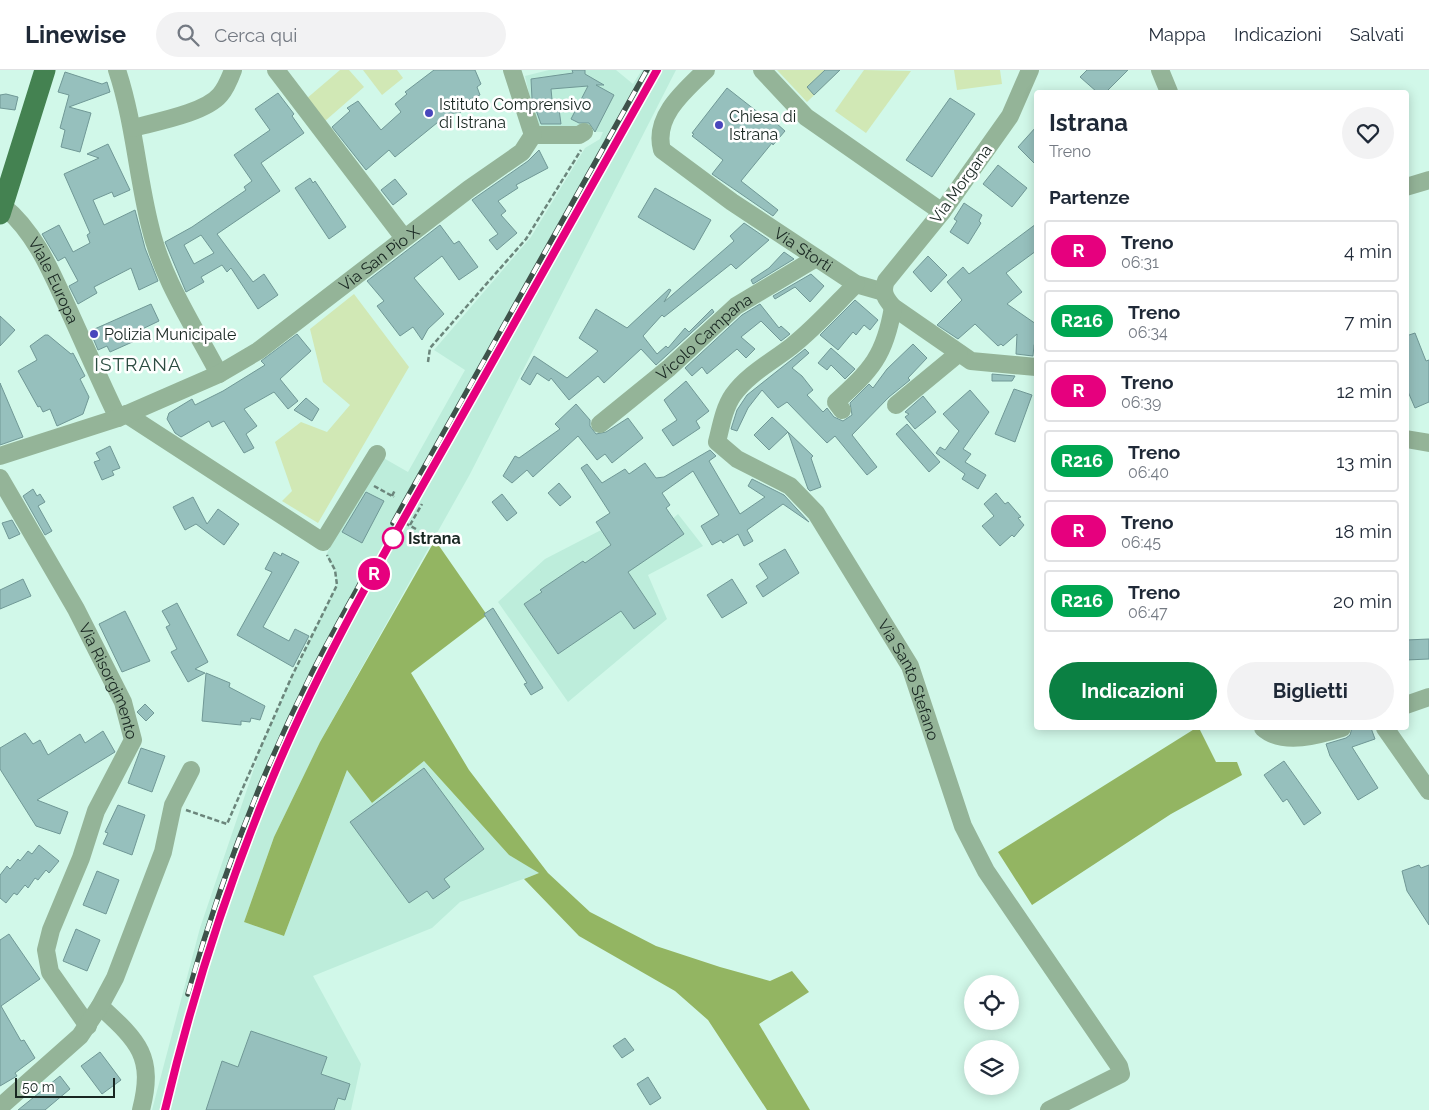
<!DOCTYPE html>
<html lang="it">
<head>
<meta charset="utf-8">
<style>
	:root { --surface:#fff; --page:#f2f2f3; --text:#1f2937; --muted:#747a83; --line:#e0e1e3; --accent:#0b8043 }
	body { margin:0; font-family:Raleway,sans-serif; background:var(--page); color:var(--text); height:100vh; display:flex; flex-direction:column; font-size:19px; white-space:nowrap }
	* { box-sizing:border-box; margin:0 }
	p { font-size:16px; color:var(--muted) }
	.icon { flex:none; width:28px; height:28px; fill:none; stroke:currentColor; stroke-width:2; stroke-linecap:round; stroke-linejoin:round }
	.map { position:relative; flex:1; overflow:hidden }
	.panel { position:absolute; left:1034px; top:20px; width:375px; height:640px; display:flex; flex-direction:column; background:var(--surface); border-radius:5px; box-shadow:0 2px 12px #0003 }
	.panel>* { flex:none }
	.badge { padding:0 10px; border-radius:16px; font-size:18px; line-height:32px }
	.buttons { position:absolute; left:964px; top:905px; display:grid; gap:10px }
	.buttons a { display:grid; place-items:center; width:55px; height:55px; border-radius:50%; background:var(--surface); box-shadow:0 2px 12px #0003; font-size:25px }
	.scale { position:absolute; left:15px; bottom:12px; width:100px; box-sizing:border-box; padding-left:5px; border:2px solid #182621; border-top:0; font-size:14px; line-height:18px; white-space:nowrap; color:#182621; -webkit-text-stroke:4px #fff; paint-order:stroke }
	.map>.badge { position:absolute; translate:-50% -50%; box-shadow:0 0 0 2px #fff }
	h2 { padding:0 15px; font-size:19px; line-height:45px }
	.round { display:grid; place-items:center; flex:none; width:52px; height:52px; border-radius:26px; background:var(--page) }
	.head { display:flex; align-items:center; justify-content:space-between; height:85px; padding:0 15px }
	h1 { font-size:24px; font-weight:700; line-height:38px }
	.cta { display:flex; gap:10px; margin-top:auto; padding:10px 15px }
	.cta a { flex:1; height:58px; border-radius:30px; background:var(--accent); color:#fff; font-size:20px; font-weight:700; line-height:58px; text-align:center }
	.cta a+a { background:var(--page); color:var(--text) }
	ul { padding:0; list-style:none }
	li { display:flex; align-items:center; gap:15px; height:62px; margin:0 10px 8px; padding:0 5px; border:2px solid var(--line); border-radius:5px }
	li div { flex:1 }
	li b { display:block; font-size:19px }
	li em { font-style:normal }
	li .badge { min-width:55px; font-weight:700; text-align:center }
	header { display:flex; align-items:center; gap:30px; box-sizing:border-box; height:70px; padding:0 25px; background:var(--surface); border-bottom:1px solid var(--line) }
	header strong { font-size:24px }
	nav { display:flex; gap:28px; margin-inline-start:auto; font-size:18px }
	.search { width:350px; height:45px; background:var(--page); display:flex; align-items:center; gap:12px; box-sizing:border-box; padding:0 18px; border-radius:28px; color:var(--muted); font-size:19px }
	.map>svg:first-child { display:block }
	.built { fill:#bdeddb }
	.green { fill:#d1e8b5 }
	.forest { fill:#93b562 }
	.building { fill:#96c0bd; stroke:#709896; fill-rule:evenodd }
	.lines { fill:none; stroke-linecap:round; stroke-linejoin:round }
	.path { stroke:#6b857b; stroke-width:2.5; stroke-dasharray:5 2.5; stroke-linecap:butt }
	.minor { stroke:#94b498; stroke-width:18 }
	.major { stroke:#448251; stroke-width:21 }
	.rail-casing { stroke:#3e524a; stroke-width:5.5 }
	.rail { stroke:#fff; stroke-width:4; stroke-dasharray:11; stroke-linecap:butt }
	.line-casing { stroke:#fff; stroke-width:11 }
	.line { stroke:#e6007e; stroke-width:8 }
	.poi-dot { fill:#4946bc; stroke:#fff; stroke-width:2 }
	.stop-dot { fill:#fff; stroke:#e6007e; stroke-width:2.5 }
	.labels { text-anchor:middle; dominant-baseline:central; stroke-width:5; stroke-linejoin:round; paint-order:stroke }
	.poi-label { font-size:16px; fill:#182621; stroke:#fff; text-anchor:start }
	.street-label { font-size:16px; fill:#182621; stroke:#fff }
	.stop-label { font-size:16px; font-weight:bold; fill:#182621; stroke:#fff; text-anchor:start }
	.quarter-label { font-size:19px; letter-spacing:1px; fill:#2b4c41; stroke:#fff }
</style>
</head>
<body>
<header>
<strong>Linewise</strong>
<div class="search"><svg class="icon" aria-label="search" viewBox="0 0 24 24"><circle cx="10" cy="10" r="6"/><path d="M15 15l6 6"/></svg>Cerca qui</div>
<nav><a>Mappa</a><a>Indicazioni</a><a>Salvati</a></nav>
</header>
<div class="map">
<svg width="1429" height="1040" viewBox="0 0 1429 1040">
	<rect width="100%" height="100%" fill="#d1f8e9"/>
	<!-- built -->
	<g class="built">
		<polygon points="549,0 616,0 633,14 642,0 676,0 470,404 320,672 274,767 244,852 284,866 347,700 372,733 424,691 509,785 540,803 460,832 432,858 313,906 361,994 351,1040 152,1040 200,858 261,678 292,606 337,515 335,500 326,485 380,386 408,402 465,300 434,280 531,167 585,78 600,69 603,62 537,59 525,6"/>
		<polygon points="678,444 703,476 648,505 667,549 568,632 498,532 545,489 605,458 659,461"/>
	</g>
	<!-- green -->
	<g class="green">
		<polygon points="340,0 349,0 364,17 325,51 306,29"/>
		<polygon points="363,0 397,0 403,8 382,25"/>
		<polygon points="777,0 840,0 807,32"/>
		<polygon points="864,0 911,1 866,63 835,41"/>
		<polygon points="954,0 1000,0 1002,14 957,20"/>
		<polygon points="354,224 409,297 318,453 282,431 292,421 275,372 301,352 327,362 350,335 323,312 310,259"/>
	</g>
	<!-- forest -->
	<g class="forest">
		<polygon points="435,470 487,545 411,603 469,700 548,803 590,842 656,876 720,897 770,911 792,901 809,922 759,954 810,1040 767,1040 708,950 675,921 579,866 524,809 539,803 509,785 424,691 372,733 347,700 284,866 244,852 274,767 320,672"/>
		<polygon points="1196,658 1199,658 1216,692 1237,692 1242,705 1171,744 1032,835 998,782"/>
	</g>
	<!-- building -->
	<g class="building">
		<polygon points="434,0 475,0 481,14 477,17 480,25 466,31 468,35 461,42 448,44 395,87 389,80 366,100 332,57 350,41 347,38 358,31 381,60 401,42 395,34 407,24 405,22"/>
		<polygon points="572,0 585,0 585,4 604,15 596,15 614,25 595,62 589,53 579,53 571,49 588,16 551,19 553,40 559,39 561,54 541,54 532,29 531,9 573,3"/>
		<polygon points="825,0 840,0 814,25 807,17"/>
		<polygon points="1087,0 1128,0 1106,22 1097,22 1080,7"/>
		<polygon points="65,2 102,14 107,12 110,22 69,37 91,43 80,82 61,77 65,60 60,58 69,25 58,22"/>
		<polygon points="727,18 764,47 767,45 785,61 773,75 772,73 741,111 778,140 773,146 712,104 723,90 692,66 694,64 692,63"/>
		<path d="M278 23 294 44 292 46 304 63 261 93 280 121 217 164 253 212 264 204 278 225 258 239 231 198 227 202 222 195 201 207 204 212 186 222 165 172 192 157 246 120 244 117 252 111 234 85 270 60 255 39ZM201 165 214 183 194 194 184 175Z"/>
		<polygon points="6,24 18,27 15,40 0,38 0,25"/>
		<polygon points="950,28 975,44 932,107 906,90"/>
		<polygon points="1036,57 1036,95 1018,77"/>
		<polygon points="108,74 130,120 114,127 112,122 93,130 104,155 135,140 145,178 158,211 139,220 131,198 94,217 97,223 78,234 69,216 78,211 65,187 58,191 42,164 59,155 73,182 90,173 87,165 90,163 64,104 99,88 87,84"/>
		<polygon points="539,80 548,98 516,115 518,118 498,131 506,141 501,145 517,163 497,180 489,170 498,164 472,130 528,91"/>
		<polygon points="998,95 1027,118 1012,137 983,114"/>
		<polygon points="310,108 313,113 315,111 346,157 329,169 295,118"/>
		<polygon points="395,109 407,124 393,135 381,120"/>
		<polygon points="655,118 711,150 694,180 638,147"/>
		<polygon points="964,133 982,145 979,151 981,153 968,174 950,162 957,151 954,149"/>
		<polygon points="744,153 769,170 736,199 731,194 664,247 662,245 643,266 657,284 666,276 668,278 685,258 689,262 712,239 714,242 656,295 641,279 604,313 598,306 569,330 551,308 549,311 537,303 530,315 521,309 534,286 567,308 598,281 579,268 596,239 627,258 669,219 671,220 664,232 734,171 730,166"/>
		<polygon points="1036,154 1036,181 1006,203 1022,222 1007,234 1036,254 1036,272 1034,275 1033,286 1016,284 1017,264 1003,276 1001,274 998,276 975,254 958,269 937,255 962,230 947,212 963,197 969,204"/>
		<polygon points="440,155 454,174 459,171 478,197 459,210 442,186 414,208 444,244 428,259 422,270 413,257 400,266 377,236 384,231 367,211"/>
		<polygon points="784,182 794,189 753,214 751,210 769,198"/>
		<polygon points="928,186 947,205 931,222 913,202"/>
		<polygon points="811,204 824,216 810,232 795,217 775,229 773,226"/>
		<polygon points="855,230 878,250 870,260 864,255 856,265 853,262 838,280 820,265"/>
		<polygon points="151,234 159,251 136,262 139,269 110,282 107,276 98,280 90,261"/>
		<polygon points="760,234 779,258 781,256 790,264 781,271 761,251 741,267 755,279 746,288 737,279 707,304 702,297 692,306 685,298 742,245"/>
		<polygon points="0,246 15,260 0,276"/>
		<polygon points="1415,263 1426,291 1429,290 1429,332 1415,338 1406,317 1406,266"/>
		<polygon points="297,264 311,281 280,309 298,331 288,339 274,322 244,339 257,356 246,364 254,378 244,383 224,351 212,357 209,351 181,367 175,363 167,349 169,343 192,329 195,335 223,321 265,295 261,291"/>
		<polygon points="45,265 48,265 71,284 73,283 85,306 80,309 89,327 83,344 57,356 50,339 43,342 40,336 38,337 18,301 37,290 30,276"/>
		<polygon points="913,274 927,288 908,308 910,310 889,327 852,365 877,397 867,405 835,366 827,373 787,332 778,338 762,320 748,338 737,361 731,359 737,340 747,325 805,279 809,283 792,298 802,306 813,320 807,325 823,342 827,338 834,347 843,351 852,345 850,333 869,314 873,318 887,299"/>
		<polygon points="831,278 855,299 845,309 831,295 827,300 818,293"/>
		<polygon points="992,304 1015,306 1012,311 992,311"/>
		<polygon points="686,311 709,341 696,351 700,358 673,376 662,360 677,350 664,330"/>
		<polygon points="0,313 23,367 0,375"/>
		<polygon points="1014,319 1032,325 1015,372 995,364"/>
		<polygon points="970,320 989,342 963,379 971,384 965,392 986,405 978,419 962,409 965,404 936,383 940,377 945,380 959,361 943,344"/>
		<polygon points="923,326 936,342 915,359 905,347 909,344 905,342"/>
		<polygon points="306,328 319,339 312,351 294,340"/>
		<polygon points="576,334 590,350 590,356 596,364 606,362 628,348 643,368 612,393 605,384 597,390 578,366 533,407 527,400 512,413 503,406 515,386 519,388 560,359 555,354"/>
		<polygon points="772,347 788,362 769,380 754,365"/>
		<polygon points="907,354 940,392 929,402 896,364"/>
		<polygon points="788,362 813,386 811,388 821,417 810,421 808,419"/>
		<polygon points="110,376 120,398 112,401 114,405 102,410 94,392 100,390 96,383"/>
		<polygon points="710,380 716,386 709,391 740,444 765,427 748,416 752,409 784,425 809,452 783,434 747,460 753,471 744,476 738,464 723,473 721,470 712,475 701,456 719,445 693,401 662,423 670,435 666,438 684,464 628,502 656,544 634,559 621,541 558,584 524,534 542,522 540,520 583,491 585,493 611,475 596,452 610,443 581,398 587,394 602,413 625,399 629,404 645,393 656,408 664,407"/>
		<polygon points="559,413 571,427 560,436 548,423"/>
		<polygon points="33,419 37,426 40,424 45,432 38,436 52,461 45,465 23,426"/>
		<polygon points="366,422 384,431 362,473 342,462"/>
		<polygon points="996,423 1005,434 1008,432 1021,447 1018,448 1024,455 1014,467 1012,465 1000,476 982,456 994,446 984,434"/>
		<polygon points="502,424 517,443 507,451 492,432"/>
		<polygon points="193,427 207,454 218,439 239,454 224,475 196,454 185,460 173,437"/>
		<polygon points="12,450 20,464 9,469 2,453"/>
		<polygon points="785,479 799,503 763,527 756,516 768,508 759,494"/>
		<polygon points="274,482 281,486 282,483 299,492 263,557 289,571 295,559 309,566 293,597 237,565 272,502 265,499"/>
		<polygon points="23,509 31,526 0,539 0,520"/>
		<polygon points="732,509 747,533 722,548 707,525"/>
		<polygon points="177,533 208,592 195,599 205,603 188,612 171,582 177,579 166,557 170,555 162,541"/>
		<polygon points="493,538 542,616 543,618 531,625 524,614 527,613 484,544"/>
		<polygon points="125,541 150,591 122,602 99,554"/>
		<polygon points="1429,569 1429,589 1406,590 1406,570"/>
		<polygon points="206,603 230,613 229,617 265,636 260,650 251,648 250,652 241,651 241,655 202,651"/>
		<polygon points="145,634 154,643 146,651 137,642"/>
		<polygon points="1352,658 1371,658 1375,669 1352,677 1378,718 1358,730 1330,686 1326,674 1346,668 1350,665"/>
		<polygon points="103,661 115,682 37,730 68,742 60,764 36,756 0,699 0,678 25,663 33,674 40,670 48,685 80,664 85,673"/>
		<polygon points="141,678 165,686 152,722 128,713"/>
		<polygon points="1284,691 1321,743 1304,755 1287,729 1283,732 1264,705"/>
		<polygon points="424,698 484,779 444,809 450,817 433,829 427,821 409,833 350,752"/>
		<polygon points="118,735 145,745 132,785 103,774 108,763 105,762"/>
		<polygon points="39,775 59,791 49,803 46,800 38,810 35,808 28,818 25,815 17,825 14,823 6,833 0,828 0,805 7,796 10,799 18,789 20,791 28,781 32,784"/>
		<polygon points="1419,795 1421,798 1429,795 1429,855 1407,821 1402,801"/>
		<polygon points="97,801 119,810 106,844 83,835"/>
		<polygon points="76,859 100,870 87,901 63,891"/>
		<polygon points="9,864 40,909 1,936 21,971 24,970 35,988 15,1003 17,1006 0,1016 0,870"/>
		<polygon points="251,961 327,987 321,1004 350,1014 345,1030 338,1028 334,1040 206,1040 222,991 238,997"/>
		<polygon points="625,968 634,980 622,988 613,976"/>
		<polygon points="100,982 121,1010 102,1024 81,996"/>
		<polygon points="60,1006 70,1019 45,1040 18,1040"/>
		<polygon points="648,1007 661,1028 650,1035 637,1014"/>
	</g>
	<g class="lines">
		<!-- path -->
		<g class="path">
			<polyline points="428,292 430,278 526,169 581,80"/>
			<polyline points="374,416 394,427"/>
			<polyline points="392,426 395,420"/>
			<polyline points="405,453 416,459"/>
			<polyline points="410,455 422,434"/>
			<polyline points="186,740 227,754 292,606 337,515 335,500 327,485"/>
		</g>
		<!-- minor -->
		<g class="minor">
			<path d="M117 0C134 51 137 104 150 156 162 209 194 256 219 304"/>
			<polyline points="276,0 404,168"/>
			<polyline points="512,0 533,65"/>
			<path id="s1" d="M706 0C684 21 653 47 662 80L732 132 856 214 884 222"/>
			<polyline points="762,0 806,47 942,142"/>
			<path d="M1030 0 1010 46 942 142 886 211C881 222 886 229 893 237L971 291 1036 297"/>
			<polyline points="1160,0 1169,22"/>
			<path d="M133 58C155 52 205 43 220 25 226 18 230 8 233 0"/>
			<polyline points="533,65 579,65 584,62"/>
			<polyline points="1406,117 1429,110"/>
			<path id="s2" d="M3 136C36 162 53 206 70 243 86 278 101 313 118 348"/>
			<path id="s3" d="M856 214C835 235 816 257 792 276 773 291 748 304 733 325 724 338 721 356 717 372L737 389 790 416 816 443 910 596 963 756 986 801 1119 996 1121 1004 1049 1040"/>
			<polyline points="896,335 959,283"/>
			<path d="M842 340 836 332C871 300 885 286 893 237"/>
			<polyline points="126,344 323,472 377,384"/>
			<path id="s4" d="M600 354 669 298 736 236 816 188"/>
			<polyline points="1406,369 1429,373"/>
			<path id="s5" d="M0 386 118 348 219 304 258 281 469 119 522 82 533 65"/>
			<path id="s6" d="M0 408 76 539 123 632 133 670 96 741 81 788 51 860 46 880 50 902 88 956"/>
			<polyline points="1406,635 1429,627"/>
			<path d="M1263 658C1283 676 1320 665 1342 658"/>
			<polyline points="1385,658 1429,721"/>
			<path d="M100 936C138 971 155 986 141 1040"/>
			<polyline points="0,1037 80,966 100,936 115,908 163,782 173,735 191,700"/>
		</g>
		<!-- major -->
		<polyline class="major" points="0,144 45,0"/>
		<defs>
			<g id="rail">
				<polyline points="393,453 647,0"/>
				<path d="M188 924C219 813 261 705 312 603 331 565 352 529 372 492"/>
				<path d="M165 1040C192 927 227 816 272 709 319 595 383 487 443 379 514 253 585 126 657 0"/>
			</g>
		</defs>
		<!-- rail casing -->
		<use href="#rail" class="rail-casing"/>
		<!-- rail -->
		<use href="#rail" class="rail"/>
	</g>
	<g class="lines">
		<defs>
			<path id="line" d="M165 1040C192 927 227 816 272 709 321 591 386 480 449 369 519 246 587 123 657 0"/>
		</defs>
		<!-- line casing -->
		<use href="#line" class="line-casing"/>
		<!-- line -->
		<use href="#line" class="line"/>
	</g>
	<!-- markers -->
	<g class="poi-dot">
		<circle cx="429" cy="43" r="5"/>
		<circle cx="719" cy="55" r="5"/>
		<circle cx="94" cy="264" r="5"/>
	</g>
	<circle class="stop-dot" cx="393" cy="468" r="10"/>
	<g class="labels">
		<!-- poi labels -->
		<g class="poi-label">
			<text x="439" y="34">Istituto Comprensivo<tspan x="439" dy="18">di Istrana</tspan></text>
			<text x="729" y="46">Chiesa di<tspan x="729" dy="18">Istrana</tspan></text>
			<text x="104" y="264">Polizia Municipale</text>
		</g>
		<!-- street labels -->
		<g class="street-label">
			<text transform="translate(961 114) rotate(-54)">Via Morgana</text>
			<text stroke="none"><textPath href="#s1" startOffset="269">Via Storti</textPath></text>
			<text stroke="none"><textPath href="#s5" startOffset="432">Via San Pio X</textPath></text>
			<text stroke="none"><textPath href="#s2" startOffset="91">Viale Europa</textPath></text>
			<text stroke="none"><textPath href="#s4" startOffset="136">Vicolo Campana</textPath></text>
			<text stroke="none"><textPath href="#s6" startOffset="231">Via Risorgimento</textPath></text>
			<text stroke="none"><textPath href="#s3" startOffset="531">Via Santo Stefano</textPath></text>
		</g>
		<!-- stop labels -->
		<g class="stop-label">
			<text x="408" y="468">Istrana</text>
		</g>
		<!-- quarter labels -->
		<g class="quarter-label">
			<text x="138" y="294">ISTRANA</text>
		</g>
	</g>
</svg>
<div class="buttons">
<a><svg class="icon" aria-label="locate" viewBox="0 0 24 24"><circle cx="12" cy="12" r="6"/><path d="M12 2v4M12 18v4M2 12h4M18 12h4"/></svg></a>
<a><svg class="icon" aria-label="layers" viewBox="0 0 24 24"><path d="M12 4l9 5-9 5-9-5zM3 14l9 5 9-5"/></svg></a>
</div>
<div class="scale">50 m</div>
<b class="badge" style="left:374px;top:504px;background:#e6007e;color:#fff">R</b>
<section class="panel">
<div class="head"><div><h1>Istrana</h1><p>Treno</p></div><a class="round"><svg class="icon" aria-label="heart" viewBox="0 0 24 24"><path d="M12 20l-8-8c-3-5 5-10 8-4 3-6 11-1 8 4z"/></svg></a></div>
<h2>Partenze</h2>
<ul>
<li><span class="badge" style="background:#e6007e;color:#fff">R</span><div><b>Treno</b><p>06:31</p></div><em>4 min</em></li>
<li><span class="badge" style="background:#00a651;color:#fff">R216</span><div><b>Treno</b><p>06:34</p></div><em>7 min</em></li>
<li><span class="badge" style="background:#e6007e;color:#fff">R</span><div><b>Treno</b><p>06:39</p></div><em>12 min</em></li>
<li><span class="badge" style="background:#00a651;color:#fff">R216</span><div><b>Treno</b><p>06:40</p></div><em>13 min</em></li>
<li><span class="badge" style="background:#e6007e;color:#fff">R</span><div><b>Treno</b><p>06:45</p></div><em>18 min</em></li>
<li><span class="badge" style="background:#00a651;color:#fff">R216</span><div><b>Treno</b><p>06:47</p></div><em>20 min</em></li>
</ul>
<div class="cta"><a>Indicazioni</a><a>Biglietti</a></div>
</section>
</div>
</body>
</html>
